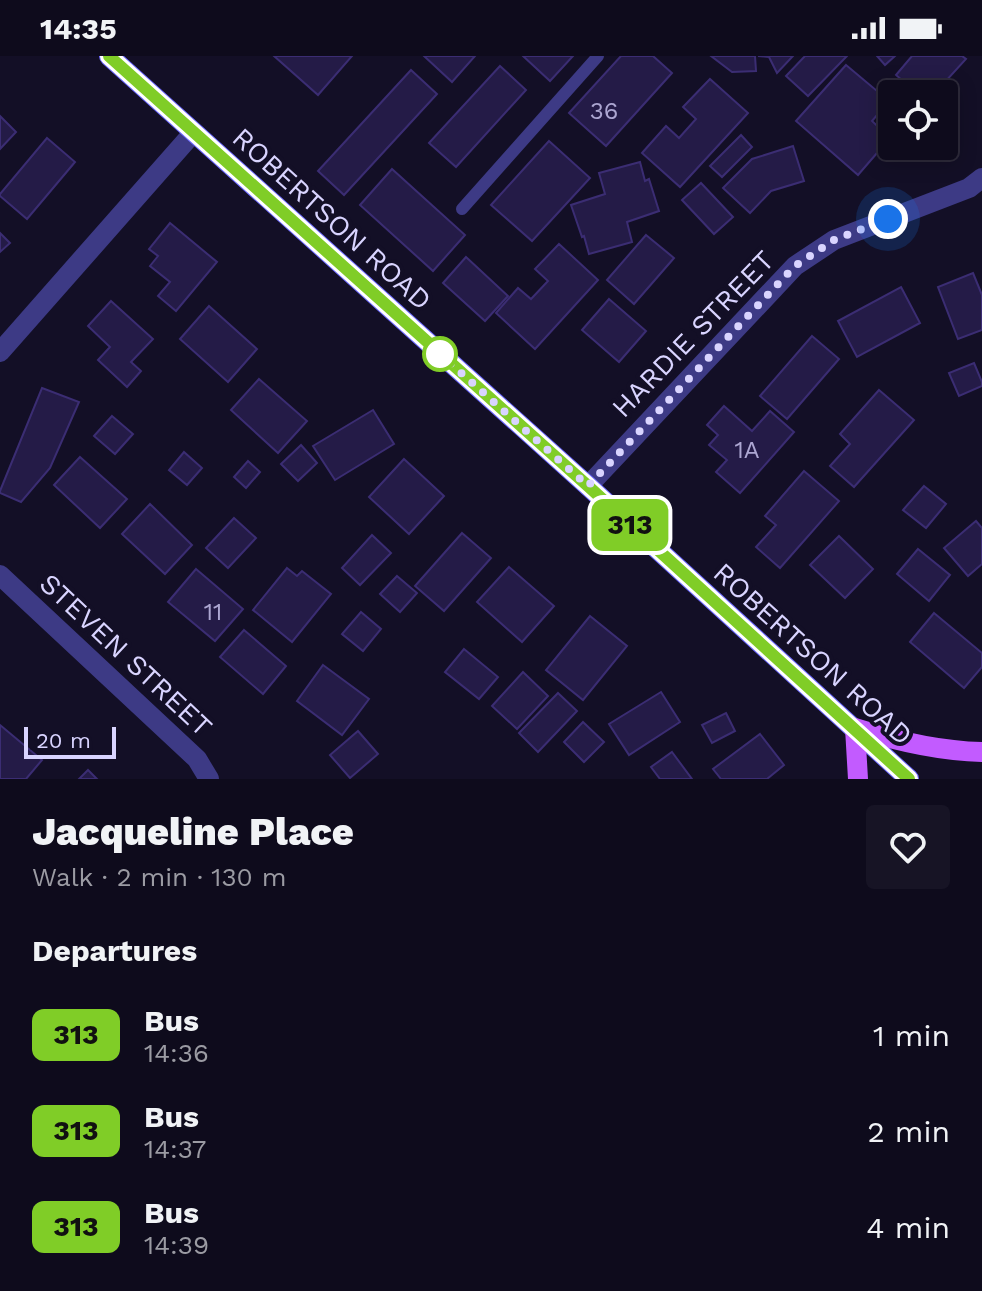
<!DOCTYPE html>
<html lang="en">
<head>
<meta charset="utf-8">
<style>
	:root { --surface:#0e0b1c; --page:#171425; --text:#f1f3f6; --muted:#9b9ba3; --line:#2e2b3b }
	body { margin:0; font-family:"Work Sans",sans-serif; background:var(--page); color:var(--text); height:100vh; display:flex; flex-direction:column; font-size:30px; white-space:nowrap }
	* { box-sizing:border-box; margin:0 }
	p { font-size:26px; color:var(--muted) }
	.icon { flex:none; width:44px; height:44px; fill:none; stroke:currentColor; stroke-width:2; stroke-linecap:round; stroke-linejoin:round }
	.map { position:relative; height:723px; overflow:hidden }
	.drawer { display:flex; flex-direction:column; background:var(--surface); flex:1 }
	.drawer>* { flex:none }
	.badge { padding:0 16px; border-radius:12px; font-size:28px; line-height:52px }
	.fabs { position:absolute; left:878px; top:24px; display:grid; gap:16px }
	.fabs a { display:grid; place-items:center; width:80px; height:80px; border-radius:8px; background:var(--surface); box-shadow:0 4px 20px #0003,0 0 0 2px var(--line); font-size:40px }
	.scale { position:absolute; left:24px; bottom:20px; width:92px; box-sizing:border-box; padding-left:8px; border:4px solid #d9d4ff; border-top:0; font-size:22px; line-height:28px; white-space:nowrap; color:#d9d4ff; -webkit-text-stroke:6px #130f26; paint-order:stroke }
	.you { position:absolute; width:40px; height:40px; margin:-20px; border:6px solid #fff; border-radius:50%; background:#1a73e8; box-shadow:0 0 0 12px #1a73e833 }
	.map>.badge { position:absolute; translate:-50% -50%; box-shadow:0 0 0 4px #fff }
	h2 { padding:0 32px; font-size:30px; line-height:72px }
	.round { display:grid; place-items:center; flex:none; width:84px; height:84px; border-radius:8px; background:var(--page) }
	.headline { display:flex; align-items:center; justify-content:space-between; height:136px; padding:0 32px }
	h1 { font-size:38px; font-weight:800; line-height:60px }
	ul { padding:0; list-style:none }
	li { display:flex; align-items:center; gap:24px; height:96px; padding:0 32px }
	li div { flex:1 }
	li b { display:block; font-size:30px }
	li em { font-style:normal }
	li .badge { min-width:88px; font-weight:700; text-align:center }
	.status { display:flex; justify-content:space-between; align-items:center; height:56px; padding:0 40px; background:var(--surface); direction:ltr }
	.status svg { height:22px; fill:currentColor }
	.map>svg:first-child { display:block }
	.building { fill:#241b47; stroke:#3b2d73; stroke-width:2 }
	.lines { fill:none; stroke-linecap:round; stroke-linejoin:round }
	.service { stroke:#3d3a85; stroke-width:12 }
	.minor { stroke:#3d3a85; stroke-width:20 }
	.secondary { stroke:#6f6bff; stroke-width:20 }
	.primary { stroke:#c25bff; stroke-width:20 }
	.line-casing { stroke:#fff; stroke-width:18 }
	.line { stroke:#80cd27; stroke-width:12 }
	.walk { stroke:#d9d4ff; stroke-width:8; stroke-dasharray:0 14.4 }
	.stop-dot { fill:#fff; stroke:#80cd27; stroke-width:4 }
	.labels { text-anchor:middle; dominant-baseline:central; stroke-width:8; stroke-linejoin:round; paint-order:stroke }
	.number-label { font-size:24px; fill:#aca6d1 }
	.street-label { font-size:28px; fill:#d9d4ff; stroke:#130f26 }
</style>
</head>
<body>
<div class="status"><b>14:35</b><svg viewBox="0 0 49 12"><path d="M0 12V9h3v3zM5 12V6h3v6zM10 12V3h3v9zM15 12V0h3v12zM26 1h20v11H26zM47 4h2v5h-2z"/></svg></div>
<div class="map">
<svg width="982" height="723" viewBox="0 0 982 723">
	<rect width="100%" height="100%" fill="#130f26"/>
	<!-- building -->
	<g class="building">
		<polygon points="274,0 352,0 318,39"/>
		<polygon points="424,0 475,0 452,26"/>
		<polygon points="523,0 573,0 550,25"/>
		<polygon points="621,0 653,0 672,17 606,90 569,57"/>
		<polygon points="711,0 755,0 756,15 732,16"/>
		<polygon points="758,0 793,0 777,17 769,1"/>
		<polygon points="805,0 847,0 808,40 786,20"/>
		<polygon points="877,0 895,0 885,9"/>
		<polygon points="912,0 962,0 966,3 934,38 918,38 896,19"/>
		<polygon points="846,9 889,45 872,65 890,82 858,119 796,65"/>
		<polygon points="500,10 526,34 456,111 429,87"/>
		<polygon points="411,14 437,38 344,139 318,115"/>
		<polygon points="710,23 748,57 680,131 642,97 666,70 679,82 696,63 683,51"/>
		<polygon points="0,60 16,76 0,93"/>
		<polygon points="741,79 752,91 722,121 710,110"/>
		<polygon points="47,82 75,106 27,163 0,140 0,138"/>
		<polygon points="549,85 590,122 532,185 491,149"/>
		<polygon points="793,90 804,125 771,135 750,157 723,132 752,103"/>
		<polygon points="640,106 645,125 649,123 659,155 627,166 632,186 589,198 584,180 582,181 571,149 605,138 599,117"/>
		<polygon points="392,113 465,179 433,215 360,149"/>
		<polygon points="701,127 733,161 714,178 682,144"/>
		<polygon points="170,167 217,206 176,255 158,240 170,226 150,210 158,200 149,193"/>
		<polygon points="0,177 10,187 0,196"/>
		<polygon points="646,179 674,202 634,248 607,224"/>
		<polygon points="559,188 598,224 535,293 496,257 518,232 531,243 548,225 535,213"/>
		<polygon points="466,201 508,240 485,265 443,227"/>
		<polygon points="973,217 982,239 982,274 958,283 938,231"/>
		<polygon points="901,231 920,267 857,301 838,265"/>
		<polygon points="609,243 646,275 619,306 582,274"/>
		<polygon points="111,245 153,283 131,306 141,315 127,331 98,304 110,291 88,270"/>
		<polygon points="209,250 257,293 228,326 180,283"/>
		<polygon points="812,280 839,303 787,363 760,340"/>
		<polygon points="974,307 982,326 982,330 959,340 949,317"/>
		<polygon points="259,323 307,365 278,397 231,354"/>
		<polygon points="42,332 79,346 50,412 21,446 0,437 0,435"/>
		<polygon points="879,334 914,364 854,431 830,410 850,388 840,378"/>
		<polygon points="724,350 752,375 770,355 794,376 740,437 716,416 727,404 709,389 718,379 707,369"/>
		<polygon points="373,354 394,388 335,424 313,390"/>
		<polygon points="112,360 133,378 115,398 94,380"/>
		<polygon points="301,389 317,407 298,425 281,408"/>
		<polygon points="184,396 202,412 187,429 169,414"/>
		<polygon points="80,401 127,443 100,472 54,429"/>
		<polygon points="404,403 444,440 409,478 369,441"/>
		<polygon points="248,405 260,416 246,432 234,421"/>
		<polygon points="804,415 839,445 780,512 756,491 776,469 765,460"/>
		<polygon points="924,430 946,448 926,472 903,454"/>
		<polygon points="150,448 192,489 165,518 122,478"/>
		<polygon points="234,462 256,482 228,512 206,492"/>
		<polygon points="976,465 982,472 982,508 968,520 944,492"/>
		<polygon points="462,477 491,502 444,555 415,530"/>
		<polygon points="372,479 391,497 360,529 342,512"/>
		<polygon points="839,480 873,513 845,542 810,509"/>
		<polygon points="918,493 950,519 929,545 897,518"/>
		<polygon points="509,511 554,550 522,586 477,546"/>
		<polygon points="287,512 297,520 302,515 331,538 292,586 253,554"/>
		<polygon points="196,513 243,553 215,585 168,546"/>
		<polygon points="397,520 417,537 400,556 380,538"/>
		<polygon points="361,556 381,573 363,595 342,578"/>
		<polygon points="934,557 982,597 982,611 964,632 910,586"/>
		<polygon points="590,560 627,590 583,644 546,614"/>
		<polygon points="244,574 286,610 263,638 220,601"/>
		<polygon points="464,593 498,621 479,643 445,616"/>
		<polygon points="323,609 369,643 342,679 297,645"/>
		<polygon points="523,616 548,640 517,673 492,650"/>
		<polygon points="661,636 680,666 629,699 609,668"/>
		<polygon points="558,637 577,655 538,696 519,677"/>
		<polygon points="726,657 735,675 712,687 702,669"/>
		<polygon points="583,666 604,686 584,706 564,686"/>
		<polygon points="0,669 42,704 26,723 0,723"/>
		<polygon points="358,675 378,698 350,722 330,699"/>
		<polygon points="760,678 784,709 767,723 721,723 713,713"/>
		<polygon points="672,696 692,723 660,723 651,711"/>
		<polygon points="88,714 97,723 79,723"/>
	</g>
	<g class="lines">
		<!-- service -->
		<polyline class="service" points="462,153 598,0"/>
		<!-- minor -->
		<g class="minor">
			<polyline points="0,296 193,77"/>
			<polyline points="588,430 795,210 834,184 969,132 982,122"/>
			<polyline points="0,519 197,703 209,723"/>
		</g>
		<!-- secondary -->
		<polyline class="secondary" points="109,0 588,430 909,723"/>
		<!-- primary -->
		<path class="primary" d="M858 723 855 672C896 685 938 695 982 696"/>
	</g>
	<g class="lines">
		<defs>
			<polyline id="line" points="109,0 588,430 909,723"/>
		</defs>
		<!-- line casing -->
		<use href="#line" class="line-casing"/>
		<!-- line -->
		<use href="#line" class="line"/>
		<!-- walk -->
		<polyline class="walk" points="440,298 588,430 795,210 834,184 888,163"/>
	</g>
	<!-- markers -->
	<circle class="stop-dot" cx="440" cy="298" r="16"/>
	<g class="labels">
		<!-- number labels -->
		<g class="number-label">
			<text x="604" y="55">36</text>
			<text x="747" y="394">1A</text>
			<text x="213" y="556">11</text>
		</g>
		<!-- street labels -->
		<g class="street-label">
			<text transform="translate(332 163) rotate(42)">ROBERTSON ROAD</text>
			<text transform="translate(693 278) rotate(-46)">HARDIE STREET</text>
			<text transform="translate(813 598) rotate(42)">ROBERTSON ROAD</text>
			<text transform="translate(126 599) rotate(43)">STEVEN STREET</text>
		</g>
	</g>
</svg>
<div class="fabs">
<a><svg class="icon" aria-label="locate" viewBox="0 0 24 24"><circle cx="12" cy="12" r="6"/><path d="M12 2v4M12 18v4M2 12h4M18 12h4"/></svg></a>
</div>
<div class="scale">20 m</div>
<div class="you" style="left:888px;top:163px"></div>
<b class="badge" style="left:630px;top:469px;background:#80cd27;color:#111">313</b>
</div>
<section class="drawer">
<div class="headline"><div><h1>Jacqueline Place</h1><p>Walk · 2 min · 130 m</p></div><a class="round"><svg class="icon" aria-label="heart" viewBox="0 0 24 24"><path d="M12 20l-8-8c-3-5 5-10 8-4 3-6 11-1 8 4z"/></svg></a></div>
<h2>Departures</h2>
<ul>
<li><span class="badge" style="background:#80cd27;color:#111">313</span><div><b>Bus</b><p>14:36</p></div><em>1 min</em></li>
<li><span class="badge" style="background:#80cd27;color:#111">313</span><div><b>Bus</b><p>14:37</p></div><em>2 min</em></li>
<li><span class="badge" style="background:#80cd27;color:#111">313</span><div><b>Bus</b><p>14:39</p></div><em>4 min</em></li>
</ul>
</section>
</body>
</html>
